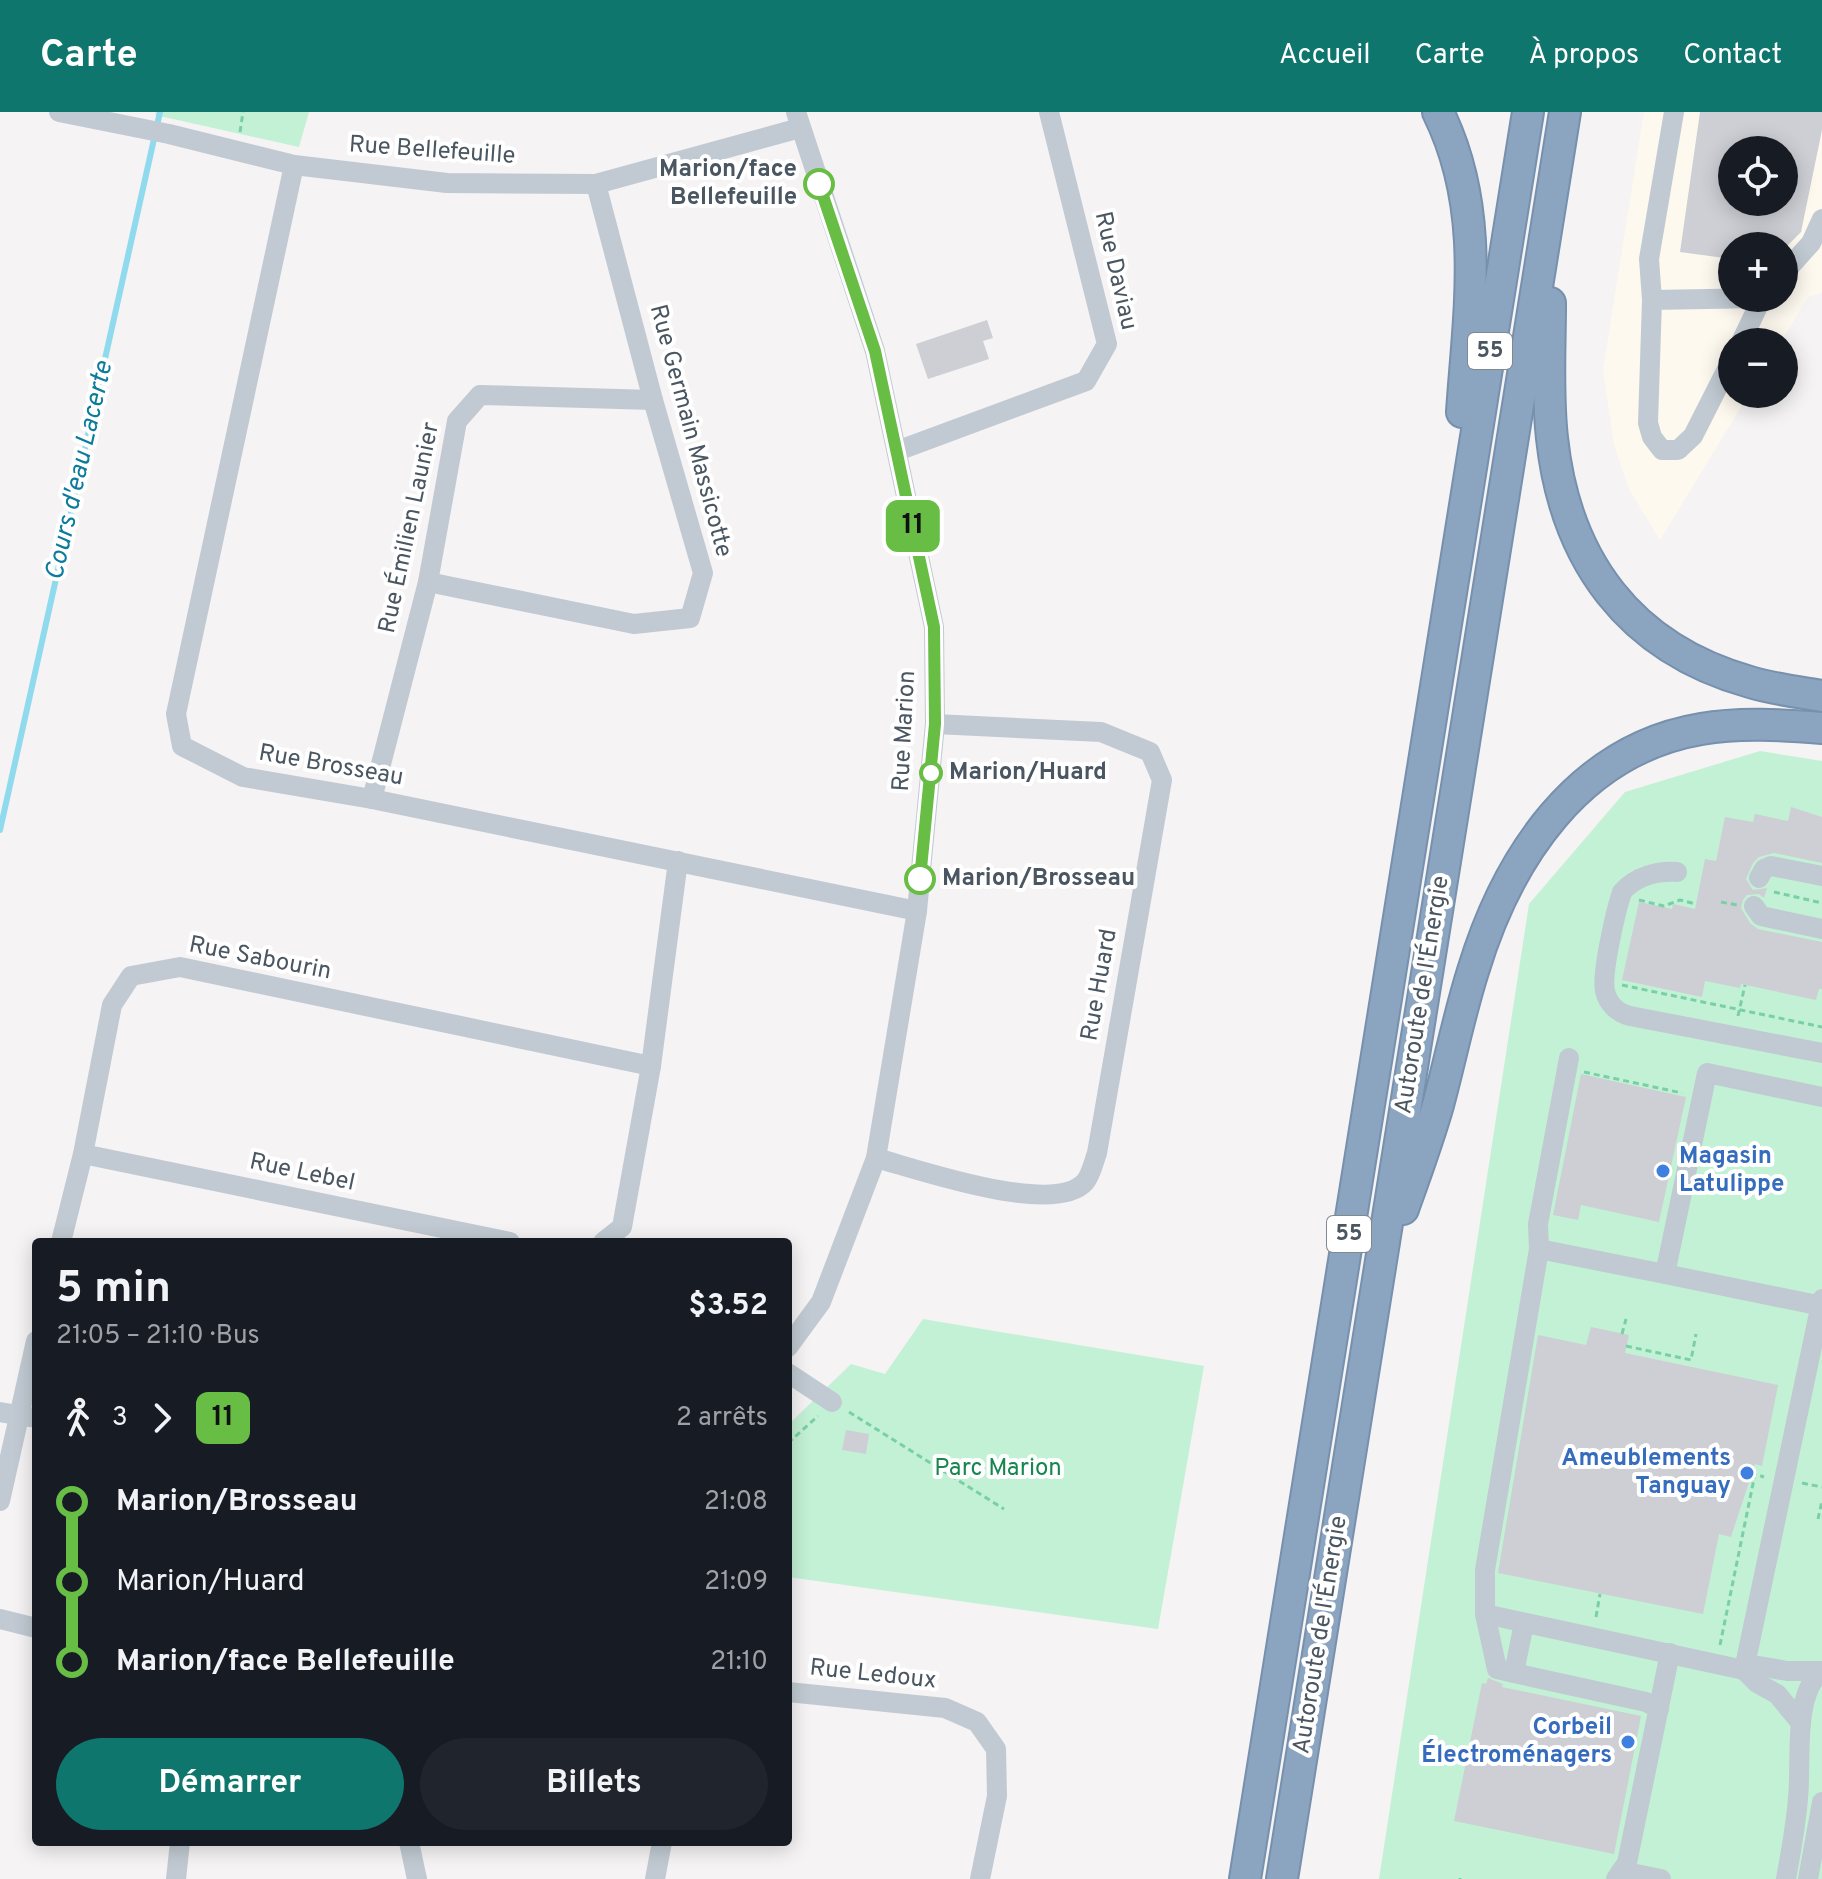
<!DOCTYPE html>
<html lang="fr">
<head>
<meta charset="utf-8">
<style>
	:root { --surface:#171b24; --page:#20242c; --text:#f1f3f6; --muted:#9ea1a6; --accent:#0f766e }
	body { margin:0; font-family:Overpass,sans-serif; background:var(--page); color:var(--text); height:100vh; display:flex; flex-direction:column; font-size:30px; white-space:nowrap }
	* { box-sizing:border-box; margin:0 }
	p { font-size:26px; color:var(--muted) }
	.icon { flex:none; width:44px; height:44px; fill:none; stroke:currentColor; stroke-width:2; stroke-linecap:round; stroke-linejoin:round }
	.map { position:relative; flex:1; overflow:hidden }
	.details { position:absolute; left:32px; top:1126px; width:760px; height:608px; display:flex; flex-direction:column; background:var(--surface); border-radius:8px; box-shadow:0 4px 20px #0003 }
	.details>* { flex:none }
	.badge { padding:0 16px; border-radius:12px; font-size:28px; line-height:52px }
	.controls { position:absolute; left:1718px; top:24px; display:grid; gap:16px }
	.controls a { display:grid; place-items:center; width:80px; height:80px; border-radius:50%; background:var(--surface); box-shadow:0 4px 20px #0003; font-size:40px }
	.map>.badge { position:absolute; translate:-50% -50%; box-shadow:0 0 0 4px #fff }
	.legs { display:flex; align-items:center; gap:12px; height:88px; padding:0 24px; font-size:26px }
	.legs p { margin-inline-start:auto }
	.summary { display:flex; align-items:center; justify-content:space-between; height:136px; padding:0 24px }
	h1 { font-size:44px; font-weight:700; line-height:60px }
	.button { display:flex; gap:16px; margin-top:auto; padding:16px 24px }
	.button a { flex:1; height:92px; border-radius:48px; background:var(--accent); color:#fff; font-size:32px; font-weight:700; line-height:92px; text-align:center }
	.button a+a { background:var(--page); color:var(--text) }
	ul { padding:0 24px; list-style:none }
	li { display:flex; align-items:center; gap:28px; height:80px; font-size:30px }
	li i { display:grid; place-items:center; width:12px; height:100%; margin:0 10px; background:currentColor }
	li i::after { content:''; width:20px; height:20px; margin:-10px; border:6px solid; border-radius:50%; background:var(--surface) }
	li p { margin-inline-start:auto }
	li:first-child i { background:linear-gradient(#0000 50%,currentColor 0) }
	li:last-child i { background:linear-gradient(currentColor 50%,#0000 0) }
	header { display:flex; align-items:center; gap:48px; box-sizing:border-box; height:112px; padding:0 40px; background:var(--accent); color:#fff }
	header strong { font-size:38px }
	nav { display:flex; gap:44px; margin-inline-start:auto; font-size:28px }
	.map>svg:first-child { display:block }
	.commercial { fill:#fdf9ef; fill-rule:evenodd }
	.green { fill:#c3f1d5 }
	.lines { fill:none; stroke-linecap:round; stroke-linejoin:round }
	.stream { stroke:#90daee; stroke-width:6 }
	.building { fill:#cdcfd5; fill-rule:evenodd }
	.highway-casing { stroke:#7690ad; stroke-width:34 }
	.path { stroke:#7ad0a6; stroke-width:3; stroke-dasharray:6 4; stroke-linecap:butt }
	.minor { stroke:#c1cad2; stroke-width:20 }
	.highway { stroke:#8ba5c1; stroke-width:30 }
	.line-1-casing { stroke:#fff; stroke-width:18 }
	.line-1 { stroke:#68bd45; stroke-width:12 }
	.stop-1-dot { fill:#fff; stroke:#68bd45; stroke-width:4 }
	.shop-dot { fill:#3f7fe0; stroke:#fff; stroke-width:3 }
	.labels { text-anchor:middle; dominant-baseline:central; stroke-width:8; stroke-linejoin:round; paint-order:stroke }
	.shield { fill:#fff; stroke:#808990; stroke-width:2 }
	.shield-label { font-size:22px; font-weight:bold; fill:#4a5661 }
	.street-label { font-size:24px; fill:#4a5661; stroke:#fff }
	.stop-label { font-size:24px; font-weight:bold; fill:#4a5661; stroke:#fff; text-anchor:start }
	.shop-label { font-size:24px; font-weight:bold; fill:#366cbe; stroke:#fff; text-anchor:end }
	.park-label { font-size:24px; fill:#17864f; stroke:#fff }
	.water-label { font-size:26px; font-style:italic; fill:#0c7c9b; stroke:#fff }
</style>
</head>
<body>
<header>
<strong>Carte</strong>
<nav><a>Accueil</a><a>Carte</a><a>À propos</a><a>Contact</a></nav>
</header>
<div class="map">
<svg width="1822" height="1767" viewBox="0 0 1822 1767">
	<rect width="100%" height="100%" fill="#f5f3f3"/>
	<!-- commercial -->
	<path class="commercial" d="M1644 0H1822V181L1808 185 1781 230H1732V282H1749L1660 428 1629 377 1614 333 1603 258ZM1732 38H1784V90H1732ZM1732 134H1784V186H1732Z"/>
	<!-- green -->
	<g class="green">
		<polygon points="156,0 309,0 299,35 155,3"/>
		<polygon points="1760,639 1822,649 1822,1767 1379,1767 1529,792 1625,680"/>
		<polygon points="923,1207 1204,1254 1158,1517 788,1465 788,1313 851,1252 885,1262"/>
	</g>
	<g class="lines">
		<!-- stream -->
		<polyline class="stream" points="0,718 160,0"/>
	</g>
	<!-- building -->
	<g class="building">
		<path d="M1700 0H1822V18L1801 120 1787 134H1732V147L1680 140ZM1732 38H1784V90H1732Z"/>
		<polygon points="987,208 993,226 983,229 989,247 928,267 916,232"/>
		<polygon points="1791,695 1822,705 1822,751 1774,741 1759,745 1753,751 1746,767 1753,778 1767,776 1764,786 1759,782 1747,783 1743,788 1741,796 1750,811 1758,817 1822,830 1822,877 1819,877 1816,888 1741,872 1740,876 1705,869 1702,885 1622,868 1639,790 1672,797 1673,792 1695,797 1705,747 1716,749 1725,705 1753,710 1755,702 1788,709"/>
		<polygon points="1581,962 1686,985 1659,1110 1581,1093 1578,1108 1553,1103"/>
		<polygon points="1591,1215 1629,1223 1625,1241 1778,1273 1762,1354 1755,1352 1731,1425 1719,1422 1703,1502 1498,1461 1538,1223 1586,1233"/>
		<polygon points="846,1318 869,1322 866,1342 842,1338"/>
		<polygon points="1488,1566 1503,1572 1502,1575 1641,1604 1614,1742 1454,1709 1482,1571 1486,1572"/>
	</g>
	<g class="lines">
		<defs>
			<g id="highway">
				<path d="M1438 0C1486 97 1469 197 1462 300"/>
				<path d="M1550 191C1550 235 1547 281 1552 326 1565 448 1629 536 1750 570 1773 577 1798 580 1822 584"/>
				<path d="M1403 1097C1415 1063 1428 1028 1438 993 1450 949 1459 903 1473 859 1507 747 1577 638 1701 617 1741 610 1782 613 1822 616"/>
				<polyline points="1245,1767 1528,0"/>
				<polyline points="1282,1767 1565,0"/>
			</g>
		</defs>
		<!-- highway casing -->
		<use href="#highway" class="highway-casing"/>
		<!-- path -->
		<g class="path">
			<polyline points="240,20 243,0"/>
			<polyline points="1774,780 1822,791"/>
			<polyline points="1639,788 1664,794 1680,788 1696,792"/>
			<polyline points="1721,790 1737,793"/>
			<polyline points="1622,873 1822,915"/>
			<polyline points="1738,904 1745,873"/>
			<polyline points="1584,960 1682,981"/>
			<polyline points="1622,1222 1626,1207"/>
			<polyline points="1626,1234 1691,1248 1696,1222"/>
			<polyline points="849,1300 1004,1397"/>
			<polyline points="788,1331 818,1304"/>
			<polyline points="1802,1371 1822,1375"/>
			<polyline points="1818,1407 1822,1389"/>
			<polyline points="1596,1505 1600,1482"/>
			<polyline points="1720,1533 1755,1362 1764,1365"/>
			<polyline points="1460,1767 1460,1766"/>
		</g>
		<!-- minor -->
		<g class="minor">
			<polyline points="59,0 169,22 294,53 447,71 596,72 800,16"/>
			<polyline points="1674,0 1649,147 1652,188 1762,186"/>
			<polyline points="294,53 176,602 182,634 243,665 372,687 917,799"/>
			<polyline points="1784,161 1811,131 1822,107"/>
			<polyline points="1652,188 1648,311 1652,325 1662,338 1678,338 1693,324 1732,247"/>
			<polyline points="1741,230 1762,186"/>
			<polyline points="897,339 1086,269 1107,232 1049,0"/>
			<polyline points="428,470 634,512 690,506 703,461 653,288 596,72"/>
			<polyline points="372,687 428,470 457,309 480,283 653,288"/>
			<path d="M1677 760C1657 759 1636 764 1622 780 1616 798 1601 862 1605 879 1608 892 1618 901 1630 904L1822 941"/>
			<polyline points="1759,766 1764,757 1771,754 1822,764"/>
			<polyline points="1754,794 1761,804 1822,817"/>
			<polyline points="1822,985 1707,961 1665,1162 1822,1194"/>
			<polyline points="83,1042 510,1130"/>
			<path d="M876 1046C917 1057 1054 1105 1085 1070 1091 1063 1094 1049 1097 1041L1162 668 1150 640 1101 620 935 612"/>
			<polyline points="61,1130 83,1042 112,893 131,864 180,855 651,954"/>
			<polyline points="603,1130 622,1115 651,954 678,749"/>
			<polyline points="1539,1137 1665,1162"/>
			<polyline points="788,1235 821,1190 876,1046 917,799 935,612 934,515 875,239 796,0"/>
			<polyline points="788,1261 832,1290"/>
			<polyline points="0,1300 36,1306"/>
			<polyline points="0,1389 36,1229"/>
			<polyline points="1485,1502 1744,1558 1759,1554 1787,1559 1821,1559"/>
			<polyline points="0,1507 36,1516"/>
			<polyline points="1524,1511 1514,1561 1646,1590 1659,1597"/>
			<polyline points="1744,1558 1822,1187"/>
			<polyline points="1744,1558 1757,1571 1777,1582 1801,1611"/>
			<polyline points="1514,1561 1497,1557 1485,1502 1485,1458 1539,1137 1538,1112 1569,946"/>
			<polyline points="788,1580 945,1596 977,1610 996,1637 997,1684 980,1767"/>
			<polyline points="409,1730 417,1767"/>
			<polyline points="1621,1759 1661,1767"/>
			<polyline points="176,1767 180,1730"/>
			<polyline points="655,1767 662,1730"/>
			<polyline points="1616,1767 1627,1751 1670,1541"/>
			<path d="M1786 1767C1791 1740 1796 1713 1798 1686 1802 1651 1792 1582 1822 1559"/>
			<polyline points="1808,1767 1822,1690"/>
		</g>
		<!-- highway -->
		<use href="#highway" class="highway"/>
	</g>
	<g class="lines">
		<defs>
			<polyline id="line-1" points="819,72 875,239 934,515 935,612 920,767"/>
		</defs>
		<!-- line-1 casing -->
		<use href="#line-1" class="line-1-casing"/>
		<!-- line-1 -->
		<use href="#line-1" class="line-1"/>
	</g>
	<!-- markers -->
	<g class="stop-1-dot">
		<circle cx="819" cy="72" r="14"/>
		<circle cx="931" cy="661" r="10"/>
		<circle cx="920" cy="767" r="14"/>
	</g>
	<g class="shop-dot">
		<circle cx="1663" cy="1059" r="8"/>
		<circle cx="1747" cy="1361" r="8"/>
		<circle cx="1628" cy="1630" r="8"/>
	</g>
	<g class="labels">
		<!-- shield labels -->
		<g class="shield">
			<rect x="1468" y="221" width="44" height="36" rx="6"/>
			<rect x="1327" y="1104" width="44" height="36" rx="6"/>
		</g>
		<g class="shield-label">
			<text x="1490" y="239">55</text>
			<text x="1349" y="1122">55</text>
		</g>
		<!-- street labels -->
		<g class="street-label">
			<text transform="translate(432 39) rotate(4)">Rue Bellefeuille</text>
			<text transform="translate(1115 159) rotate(77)">Rue Daviau</text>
			<text transform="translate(690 319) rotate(75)">Rue Germain Massicotte</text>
			<text transform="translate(410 416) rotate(-78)">Rue Émilien Launier</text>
			<text transform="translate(905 619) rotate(-87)">Rue Marion</text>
			<text transform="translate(331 654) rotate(10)">Rue Brosseau</text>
			<text transform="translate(260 847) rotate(11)">Rue Sabourin</text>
			<text transform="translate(1100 873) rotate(-80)">Rue Huard</text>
			<text transform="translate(1423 883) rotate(-81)">Autoroute de l'Énergie</text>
			<text transform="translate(302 1061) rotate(12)">Rue Lebel</text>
			<text transform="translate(1321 1523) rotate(-81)">Autoroute de l'Énergie</text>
			<text transform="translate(873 1563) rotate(6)">Rue Ledoux</text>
		</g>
		<!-- stop labels -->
		<g class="stop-label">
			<text x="797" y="58" text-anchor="end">Marion/face<tspan x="797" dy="28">Bellefeuille</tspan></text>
			<text x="949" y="661">Marion/Huard</text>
			<text x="942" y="767">Marion/Brosseau</text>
		</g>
		<!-- shop labels -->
		<g class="shop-label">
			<text x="1679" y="1045" text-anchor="start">Magasin<tspan x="1679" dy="28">Latulippe</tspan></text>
			<text x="1731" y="1347">Ameublements<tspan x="1731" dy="28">Tanguay</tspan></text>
			<text x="1612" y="1616">Corbeil<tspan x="1612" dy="28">Électroménagers</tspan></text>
		</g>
		<!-- park labels -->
		<g class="park-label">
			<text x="998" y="1357">Parc Marion</text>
		</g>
		<!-- water labels -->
		<g class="water-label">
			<text transform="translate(80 359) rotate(-77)">Cours d'eau Lacerte</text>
		</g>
	</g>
</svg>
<div class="controls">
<a><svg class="icon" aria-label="locate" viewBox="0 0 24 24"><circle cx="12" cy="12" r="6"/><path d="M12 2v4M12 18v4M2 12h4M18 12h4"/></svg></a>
<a>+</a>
<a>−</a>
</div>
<b class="badge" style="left:913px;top:414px;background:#68bd45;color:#111">11</b>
<section class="details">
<div class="summary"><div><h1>5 min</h1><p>21:05 – 21:10 · Bus</p></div><b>$3.52</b></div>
<div class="legs"><svg class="icon" aria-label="walk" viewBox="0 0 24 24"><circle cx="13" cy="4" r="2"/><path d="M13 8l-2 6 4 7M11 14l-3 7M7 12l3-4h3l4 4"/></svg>3<svg class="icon" aria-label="forward" viewBox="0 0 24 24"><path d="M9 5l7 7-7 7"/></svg><b class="badge" style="background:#68bd45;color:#111">11</b><p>2 arrêts</p></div>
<ul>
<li><i style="color:#68bd45"></i><b>Marion/Brosseau</b><p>21:08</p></li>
<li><i style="color:#68bd45"></i><span>Marion/Huard</span><p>21:09</p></li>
<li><i style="color:#68bd45"></i><b>Marion/face Bellefeuille</b><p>21:10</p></li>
</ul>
<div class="button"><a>Démarrer</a><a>Billets</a></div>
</section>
</div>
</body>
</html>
